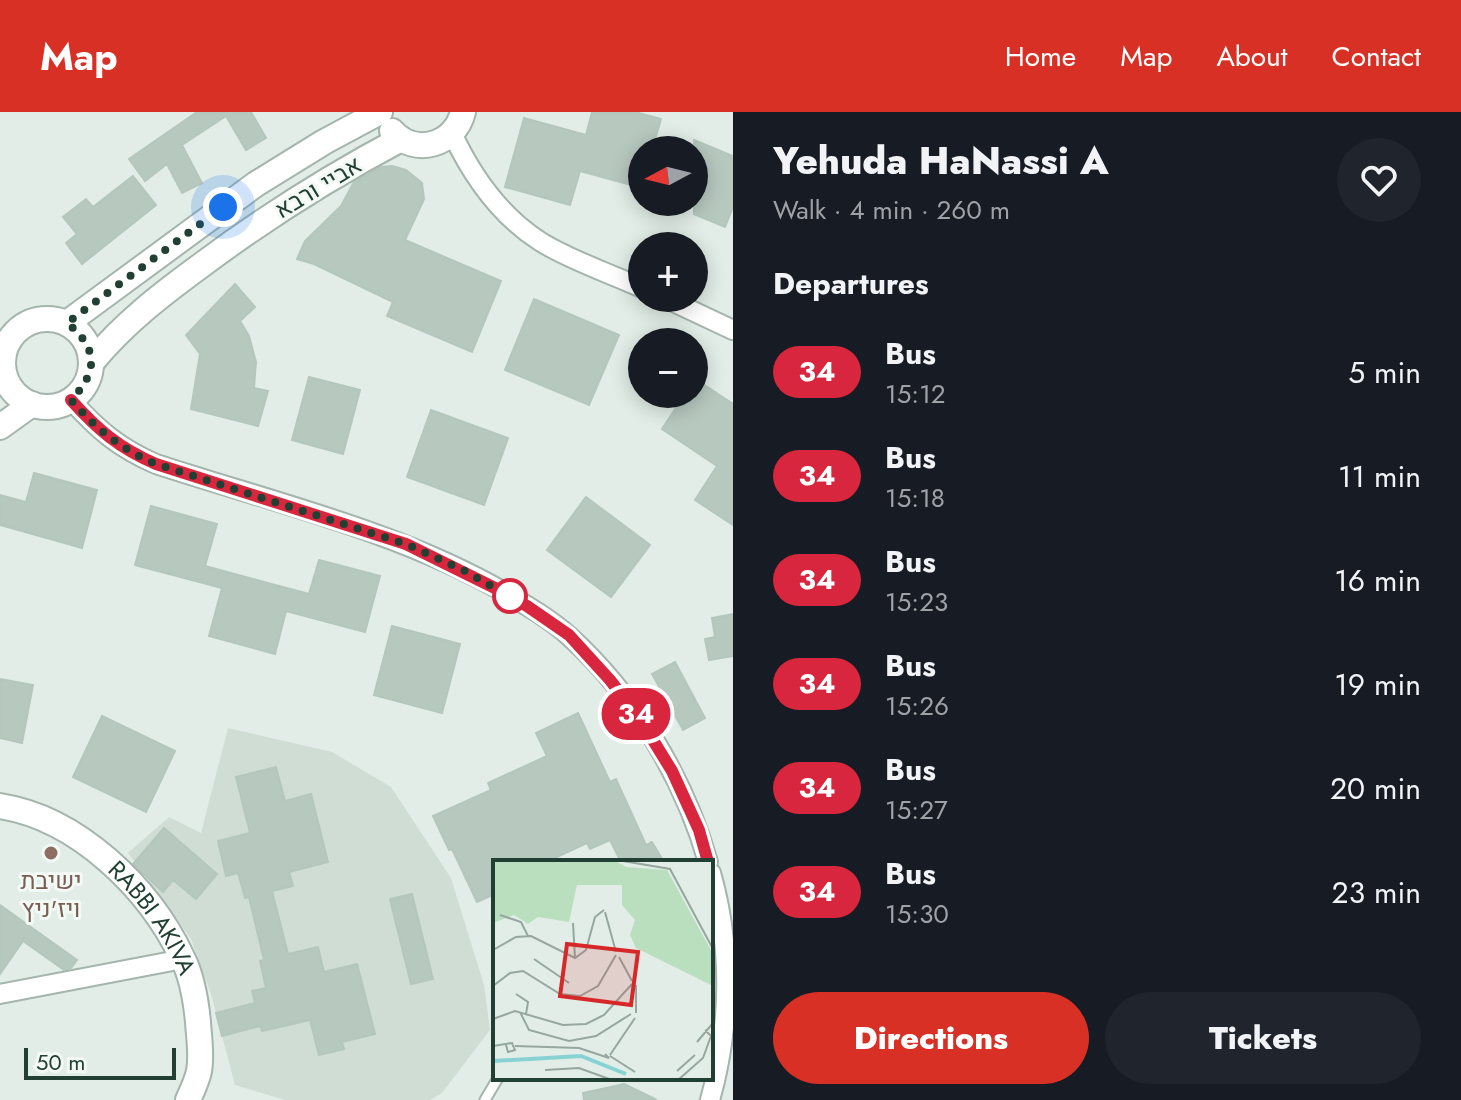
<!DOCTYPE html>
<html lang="en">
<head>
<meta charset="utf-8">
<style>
	:root { --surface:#171b24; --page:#20242c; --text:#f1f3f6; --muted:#9ea1a6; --accent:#d93025 }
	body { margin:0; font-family:Jost,Heebo,sans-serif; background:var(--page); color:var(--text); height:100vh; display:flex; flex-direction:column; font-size:30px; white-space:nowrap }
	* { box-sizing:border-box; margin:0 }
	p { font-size:26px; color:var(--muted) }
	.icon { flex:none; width:44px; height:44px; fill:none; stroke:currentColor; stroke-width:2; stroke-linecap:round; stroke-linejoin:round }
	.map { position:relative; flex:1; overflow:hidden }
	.details { display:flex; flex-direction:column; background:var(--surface); width:728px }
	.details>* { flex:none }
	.badge { padding:0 16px; border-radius:26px; font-size:28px; line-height:52px }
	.needle { width:52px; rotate:263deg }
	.tools { position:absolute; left:628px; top:24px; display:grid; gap:16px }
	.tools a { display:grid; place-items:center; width:80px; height:80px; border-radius:50%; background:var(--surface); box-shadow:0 4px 20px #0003; font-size:40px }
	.scale { position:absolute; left:24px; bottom:20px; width:152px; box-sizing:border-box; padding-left:8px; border:4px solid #213f33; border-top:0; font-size:22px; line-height:28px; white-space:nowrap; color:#213f33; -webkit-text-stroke:6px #f3f9f5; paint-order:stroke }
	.you { position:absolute; width:40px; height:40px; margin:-20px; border:6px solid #fff; border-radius:50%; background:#1a73e8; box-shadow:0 0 0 12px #1a73e833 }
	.map>.badge { position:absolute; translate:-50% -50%; box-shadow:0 0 0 4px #fff }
	h2 { padding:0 40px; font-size:30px; line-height:72px }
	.round { display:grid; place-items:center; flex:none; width:84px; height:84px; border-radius:42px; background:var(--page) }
	.overview { display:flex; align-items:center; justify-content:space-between; height:136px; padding:0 40px }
	h1 { font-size:38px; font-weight:800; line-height:60px }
	.primary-button { display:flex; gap:16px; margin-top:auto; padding:16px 40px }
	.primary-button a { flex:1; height:92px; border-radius:48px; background:var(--accent); color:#fff; font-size:32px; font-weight:800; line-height:92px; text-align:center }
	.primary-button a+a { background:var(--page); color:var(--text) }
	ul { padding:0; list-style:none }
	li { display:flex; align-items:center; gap:24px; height:104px; padding:0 40px }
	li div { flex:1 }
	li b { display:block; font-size:30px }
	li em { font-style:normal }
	li .badge { min-width:88px; font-weight:700; text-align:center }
	header { display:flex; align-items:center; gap:48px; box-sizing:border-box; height:112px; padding:0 40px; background:var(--accent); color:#fff }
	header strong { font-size:38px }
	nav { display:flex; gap:44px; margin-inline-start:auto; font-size:28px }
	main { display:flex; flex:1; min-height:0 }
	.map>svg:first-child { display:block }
	.built { fill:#d0ddd5 }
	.building { fill:#b7c8bf; stroke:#b4c7bd; stroke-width:2 }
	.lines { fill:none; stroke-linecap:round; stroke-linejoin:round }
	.service-casing { stroke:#a4b5ad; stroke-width:13 }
	.minor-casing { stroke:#a4b5ad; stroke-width:22 }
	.tertiary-casing { stroke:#a4b5ad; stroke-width:28 }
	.service { stroke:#fff; stroke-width:9 }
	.minor { stroke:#fff; stroke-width:18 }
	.tertiary { stroke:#fff; stroke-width:24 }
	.line-casing { stroke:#fff; stroke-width:18 }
	.line { stroke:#d7263d; stroke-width:12 }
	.walk { stroke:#213f33; stroke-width:8; stroke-dasharray:0 14.4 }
	.stop-dot { fill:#fff; stroke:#d7263d; stroke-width:4 }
	.education-dot { fill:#8d6e63; stroke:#f3f9f5; stroke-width:3 }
	.labels { text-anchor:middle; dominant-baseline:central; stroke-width:6; stroke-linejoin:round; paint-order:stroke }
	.street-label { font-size:24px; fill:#213f33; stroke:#f3f9f5 }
	.education-label { font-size:24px; fill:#785e54; stroke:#f3f9f5 }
	.inset-river { fill:none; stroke:#88d2d4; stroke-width:4 }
	.inset-road { fill:none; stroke:#95a79f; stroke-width:2 }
	.view { fill:#d62828; fill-opacity:0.15; stroke:#d62828; stroke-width:4 }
	.inset-edge { fill:none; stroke:#213f33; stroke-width:4 }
</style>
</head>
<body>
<header>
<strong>Map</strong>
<nav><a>Home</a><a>Map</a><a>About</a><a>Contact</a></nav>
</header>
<main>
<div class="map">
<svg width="733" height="988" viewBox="0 0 733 988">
	<rect width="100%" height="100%" fill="#e2ede7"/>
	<!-- built -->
	<polygon class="built" points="228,616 332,640 391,675 451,766 484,873 490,918 442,981 430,988 285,988 235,973 211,882 191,827 128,741 169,705 201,721"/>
	<!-- building -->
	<g class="building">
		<polygon points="197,0 251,0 266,26 246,38 226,4 182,33 202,71 182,81 167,52 145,69 129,47"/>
		<polygon points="592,0 635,0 661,7 652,38 642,38 642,76 580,59 570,93 505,75 524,6 586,23"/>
		<polygon points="694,28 733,44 733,95 725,115 694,102"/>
		<polygon points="392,54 406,58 422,71 424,87 405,128 501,169 472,240 387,204 393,190 314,152 297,147 305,129 341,94 354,70 381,55"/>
		<polygon points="133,64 156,93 82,152 66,131 77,122 63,105 86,87 93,95"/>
		<polygon points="235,172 255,195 240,209 249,224 256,250 254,276 268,279 258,314 191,297 200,242 186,223"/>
		<polygon points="534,187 619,223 589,293 505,258"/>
		<polygon points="309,265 360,278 343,342 292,328"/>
		<polygon points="694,266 733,292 733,413 695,388 717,354 662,317 685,282 694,282"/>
		<polygon points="431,298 508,326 484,393 407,365"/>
		<polygon points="34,361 97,378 82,436 0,413 0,383 26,390"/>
		<polygon points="586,385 650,433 611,485 547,438"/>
		<polygon points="151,394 217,412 205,454 309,482 319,448 380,464 365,520 286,499 275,542 209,524 222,476 135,453"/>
		<polygon points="733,502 733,544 709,548 705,527 715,525 712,506"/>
		<polygon points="392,514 460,532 442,601 374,583"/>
		<polygon points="675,550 705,606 683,618 652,562"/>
		<polygon points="0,567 33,573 22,631 0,626"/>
		<polygon points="578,601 610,670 616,667 646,733 652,730 664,750 616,750 620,748 610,728 590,737 587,731 546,750 495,750 495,782 477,790 452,737 449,738 433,704 491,678 488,671 547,644 536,621"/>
		<polygon points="102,604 175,639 146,700 73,665"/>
		<polygon points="276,655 285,689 311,682 328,750 289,760 293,774 272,779 288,842 318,835 324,860 357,852 375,922 342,930 344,937 319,943 310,908 262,919 260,914 222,924 216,901 255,891 252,879 266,876 260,849 264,848 249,785 245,786 238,761 226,764 218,729 250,721 236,665"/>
		<polygon points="164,716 217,762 196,787 173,768 163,780 133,752"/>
		<polygon points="412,782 433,867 411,872 390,787"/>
		<polygon points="0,793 77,848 71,856 64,858 23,829 0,862"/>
		<polygon points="624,972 657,988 584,988 583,981"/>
	</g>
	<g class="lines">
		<defs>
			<polyline id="service" points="485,988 498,966"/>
			<g id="minor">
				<path d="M452 21C472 64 500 104 541 130 572 149 609 161 642 176"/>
				<polyline points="665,186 733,218"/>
				<path d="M71 288C98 318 119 336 156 352 272 390 398 419 504 480 526 493 550 507 569 524 635 584 684 666 708 750"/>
				<polyline points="0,882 183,847"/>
				<path d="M710 988C731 914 732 835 711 761"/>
			</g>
			<g id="tertiary">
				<path d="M392 19C415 45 455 33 463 0"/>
				<circle cx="47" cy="251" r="44"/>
				<polyline points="67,211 256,72 324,30 380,0"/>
				<path d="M92 250C124 211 162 182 203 152 266 105 331 64 401 27"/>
				<polyline points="0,315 32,292"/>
				<path id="s1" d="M0 694C78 706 149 776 182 845 192 864 196 889 198 910 199 926 202 944 199 959 197 969 192 979 188 988"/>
			</g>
		</defs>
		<!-- service casing -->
		<use href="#service" class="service-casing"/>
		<!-- minor casing -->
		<use href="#minor" class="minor-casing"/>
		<!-- tertiary casing -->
		<use href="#tertiary" class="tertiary-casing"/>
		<!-- service -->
		<use href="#service" class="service"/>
		<!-- minor -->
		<use href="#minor" class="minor"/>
		<!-- tertiary -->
		<use href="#tertiary" class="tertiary"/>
	</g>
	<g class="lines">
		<defs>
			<path id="line" d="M71 288C98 318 119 336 156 352L406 432 495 476 527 494 569 523 610 568 640 607 672 659 699 718 708 750"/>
		</defs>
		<!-- line casing -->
		<use href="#line" class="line-casing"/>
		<!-- line -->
		<use href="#line" class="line"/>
		<!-- walk -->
		<path class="walk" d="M223 95 67 211C98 236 99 259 71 288 98 318 119 336 156 352L406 432 465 459 514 487 510 484"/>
	</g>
	<!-- markers -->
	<circle class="stop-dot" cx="510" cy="484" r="16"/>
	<circle class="education-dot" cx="51" cy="741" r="8"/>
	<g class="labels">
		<!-- street labels -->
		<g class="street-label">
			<text transform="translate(318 75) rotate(-31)">אביי ורבא</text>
			<text stroke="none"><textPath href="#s1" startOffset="196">RABBI AKIVA</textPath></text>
		</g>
		<!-- education labels -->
		<g class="education-label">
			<text x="51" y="768">ישיבת<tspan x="51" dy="28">ויז'ניץ</tspan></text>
		</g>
	</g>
	<!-- overview -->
	<g transform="translate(493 748)">
		<rect width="220" height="220" fill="#e2ede7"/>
		<path d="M2 0H121L133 7 174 10 220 94V126L143 88 137 75 142 60 129 45V25H84L76 62 45 57 35 64 21 55 0 63Z" fill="#badfbf"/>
		<path class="inset-river" d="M0 201 88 196 133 214"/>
		<path class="inset-road" d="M124 0 177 9 220 89M112 52 123 92M7 55 28 62 35 76M80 63 82 98M0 90 23 77 38 76 82 98 93 90 102 57 111 50M126 97 139 121M41 99 76 123M143 125V153M0 126 17 113 30 111 67 134 87 136 105 126 123 95M23 134 35 142 33 154M27 152 36 170 76 181 103 176 138 154M0 159 22 151 70 165 93 164 111 155 139 124M204 182 220 163M0 186 19 183 22 190 15 192 13 185M22 186 86 188 116 198 112 194M117 195 142 158M117 196 142 212M52 210 86 208 119 220M184 211 202 195M185 220 210 198 218 176 212 170"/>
		<path class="view" d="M74 84 145 92 138 145 67 136Z"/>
		<rect width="220" height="220" class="inset-edge"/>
	</g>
</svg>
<div class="tools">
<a><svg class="needle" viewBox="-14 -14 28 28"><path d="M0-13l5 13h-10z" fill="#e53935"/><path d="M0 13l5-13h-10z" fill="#9ea1a6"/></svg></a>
<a>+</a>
<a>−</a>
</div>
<div class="scale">50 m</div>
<div class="you" style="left:223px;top:95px"></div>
<b class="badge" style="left:636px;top:602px;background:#d7263d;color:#fff">34</b>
</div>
<section class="details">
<div class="overview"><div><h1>Yehuda HaNassi A</h1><p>Walk · 4 min · 260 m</p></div><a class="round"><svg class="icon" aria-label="heart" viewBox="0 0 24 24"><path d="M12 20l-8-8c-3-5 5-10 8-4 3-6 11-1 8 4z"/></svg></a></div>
<h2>Departures</h2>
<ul>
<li><span class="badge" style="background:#d7263d;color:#fff">34</span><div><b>Bus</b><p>15:12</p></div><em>5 min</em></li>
<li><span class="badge" style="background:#d7263d;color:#fff">34</span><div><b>Bus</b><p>15:18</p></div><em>11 min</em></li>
<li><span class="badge" style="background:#d7263d;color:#fff">34</span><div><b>Bus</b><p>15:23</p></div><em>16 min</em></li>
<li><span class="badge" style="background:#d7263d;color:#fff">34</span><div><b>Bus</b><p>15:26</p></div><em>19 min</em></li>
<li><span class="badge" style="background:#d7263d;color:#fff">34</span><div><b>Bus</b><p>15:27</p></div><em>20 min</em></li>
<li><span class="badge" style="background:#d7263d;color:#fff">34</span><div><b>Bus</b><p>15:30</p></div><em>23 min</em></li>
</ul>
<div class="primary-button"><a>Directions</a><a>Tickets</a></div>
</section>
</main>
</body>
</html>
